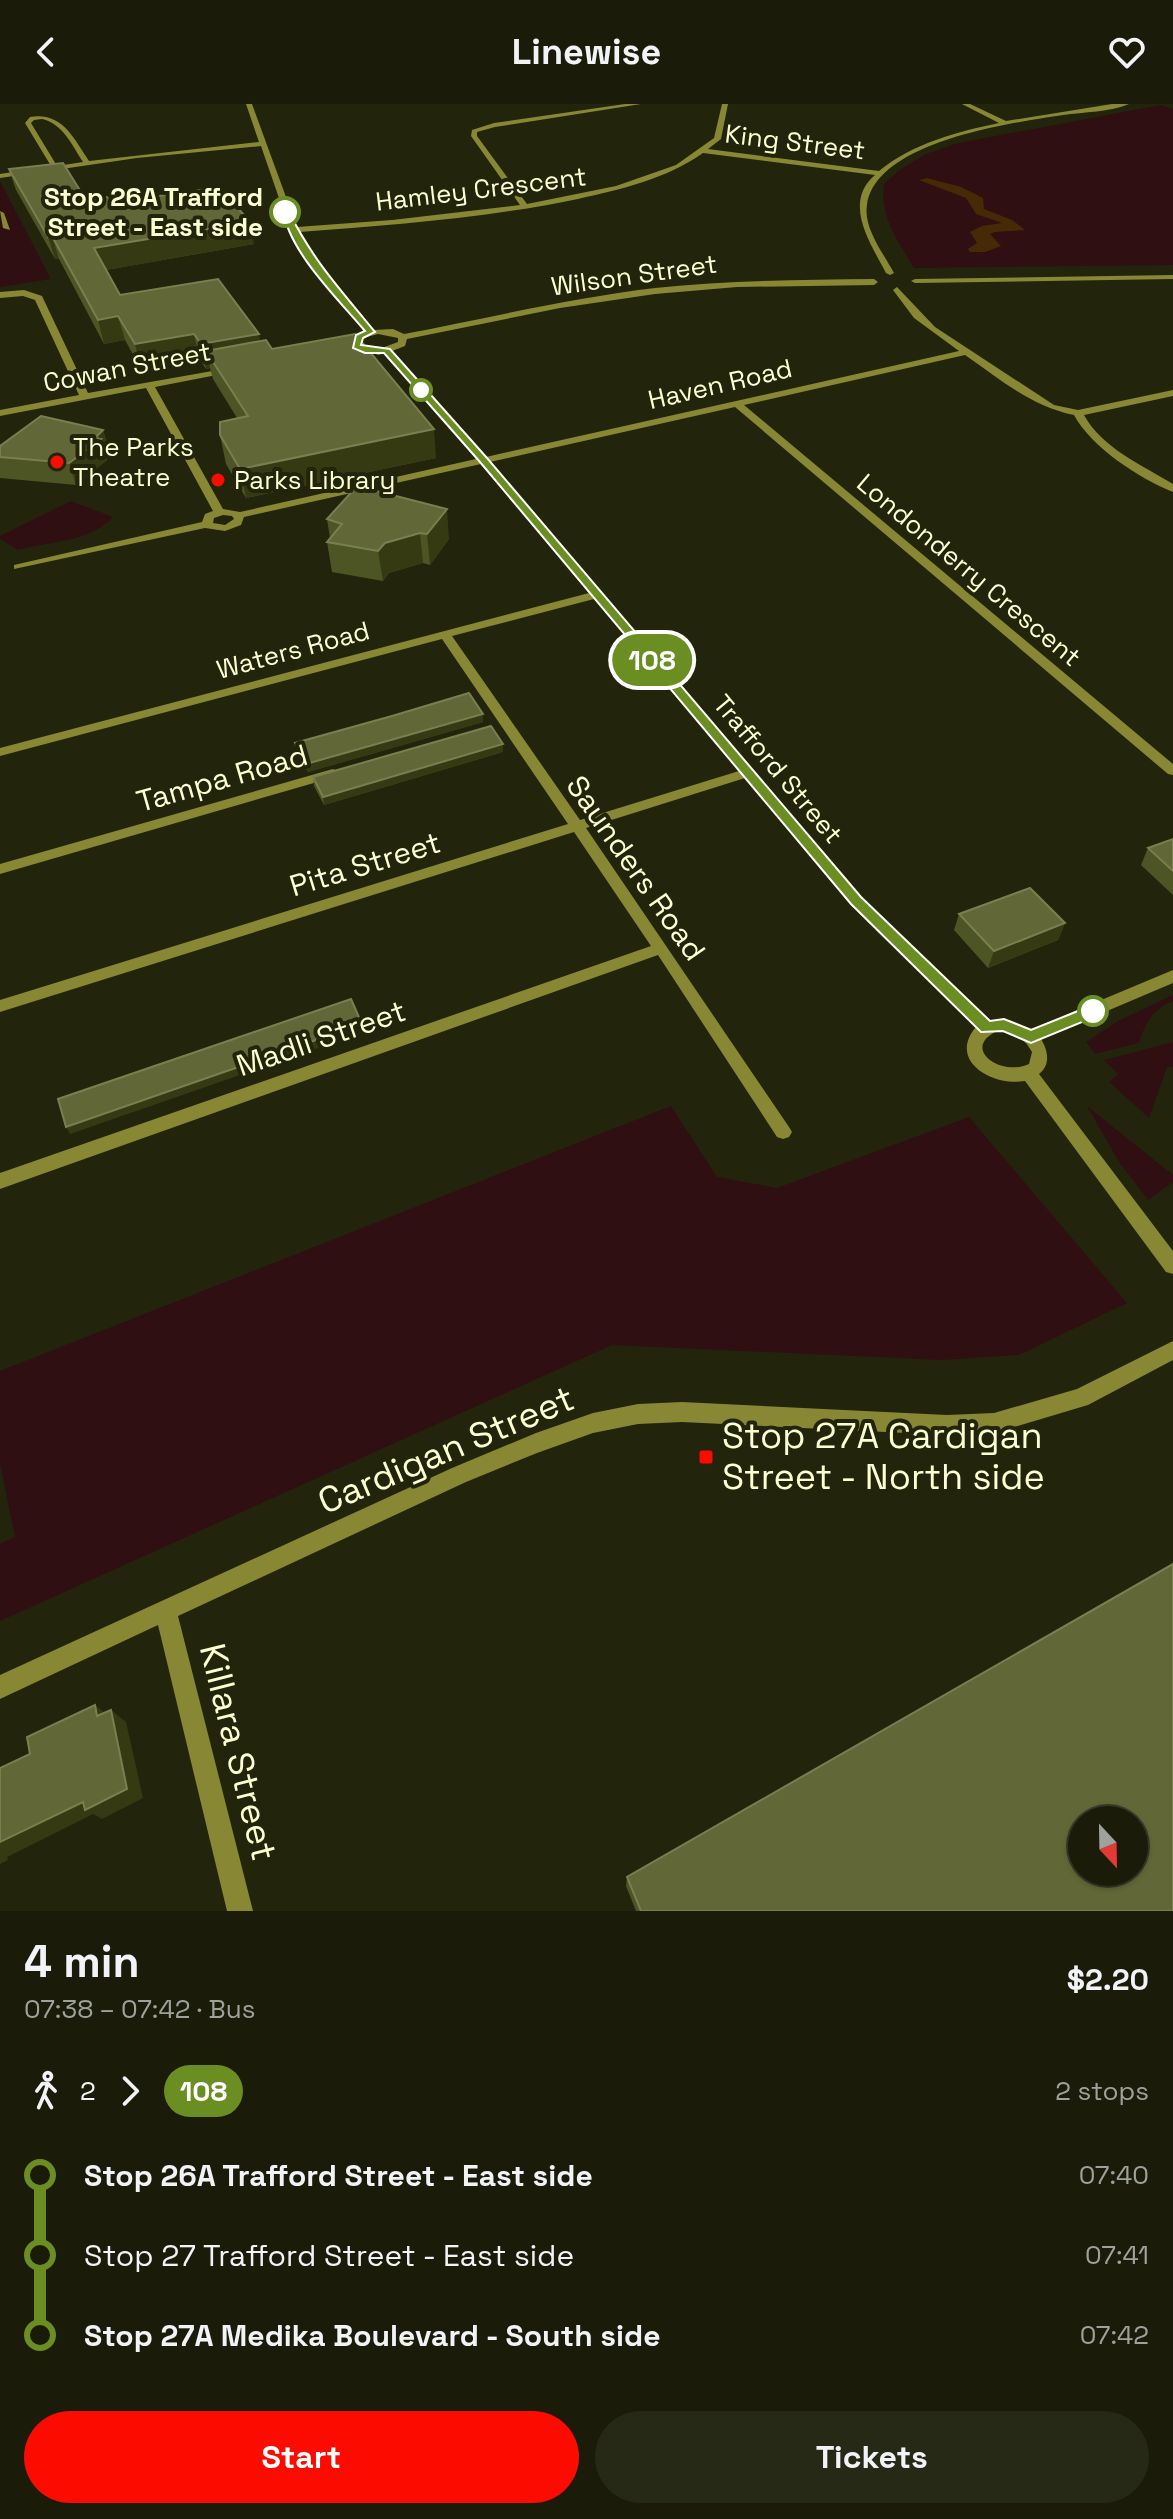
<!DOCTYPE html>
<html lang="en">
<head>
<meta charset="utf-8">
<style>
	:root { --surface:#1a1c09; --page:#272917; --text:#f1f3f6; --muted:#9fa19c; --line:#383a2a; --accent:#fc0b00 }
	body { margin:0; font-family:"Space Grotesk",sans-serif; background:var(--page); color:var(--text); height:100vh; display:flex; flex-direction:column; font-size:30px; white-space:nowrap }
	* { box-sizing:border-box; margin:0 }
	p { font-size:26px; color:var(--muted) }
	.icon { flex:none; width:44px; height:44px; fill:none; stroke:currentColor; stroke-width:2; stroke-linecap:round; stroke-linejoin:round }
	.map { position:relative; height:1807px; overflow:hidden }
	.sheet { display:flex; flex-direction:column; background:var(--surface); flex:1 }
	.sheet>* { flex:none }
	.badge { padding:0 16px; border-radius:26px; font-size:28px; line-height:52px }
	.needle { width:52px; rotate:158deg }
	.fabs { position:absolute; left:1068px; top:1702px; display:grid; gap:16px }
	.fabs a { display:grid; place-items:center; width:80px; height:80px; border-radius:50%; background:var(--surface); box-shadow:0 2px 6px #0004,0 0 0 2px var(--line); font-size:40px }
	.map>.badge { position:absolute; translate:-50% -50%; box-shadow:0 0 0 4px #fff }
	.legs { display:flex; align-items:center; gap:12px; height:88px; padding:0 24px; font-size:26px }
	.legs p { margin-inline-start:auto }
	.summary { display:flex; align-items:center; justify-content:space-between; height:136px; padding:0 24px }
	h1 { font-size:44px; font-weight:700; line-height:60px }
	.action { display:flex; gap:16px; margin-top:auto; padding:16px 24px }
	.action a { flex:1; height:92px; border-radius:48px; background:var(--accent); color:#fff; font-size:32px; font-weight:700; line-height:92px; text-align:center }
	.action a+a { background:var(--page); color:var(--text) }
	ul { padding:0 24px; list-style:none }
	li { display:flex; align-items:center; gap:28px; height:80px; font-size:30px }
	li i { display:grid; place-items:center; width:12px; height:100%; margin:0 10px; background:currentColor }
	li i::after { content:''; width:20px; height:20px; margin:-10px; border:6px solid; border-radius:50%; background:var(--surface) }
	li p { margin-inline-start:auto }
	li:first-child i { background:linear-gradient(#0000 50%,currentColor 0) }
	li:last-child i { background:linear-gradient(currentColor 50%,#0000 0) }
	header { display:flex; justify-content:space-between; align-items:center; height:104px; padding:0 24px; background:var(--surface); font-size:36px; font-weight:700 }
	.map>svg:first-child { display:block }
	.green { fill:#300f12 }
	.water { fill:#452a05 }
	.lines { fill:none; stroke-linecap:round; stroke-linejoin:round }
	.street { fill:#888733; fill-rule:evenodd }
	.wall { fill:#4e5524 }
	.shaded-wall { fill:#353a13 }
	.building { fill:#616737; stroke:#797f4f; stroke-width:2; fill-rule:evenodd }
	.line-1 { fill:#6b8e23; stroke:#fff; stroke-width:2 }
	.stop-1-dot { fill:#fff; stroke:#6b8e23; stroke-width:4 }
	.poi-dot { fill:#fc0b00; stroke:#22250c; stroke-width:3 }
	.labels { text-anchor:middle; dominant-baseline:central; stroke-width:8; stroke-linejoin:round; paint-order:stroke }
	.far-street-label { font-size:26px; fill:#fcffd1; stroke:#22250c }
	.far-stop-label { font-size:26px; font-weight:bold; fill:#fcffd1; stroke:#22250c; text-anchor:end }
	.far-poi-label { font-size:26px; fill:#fcffd1; stroke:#22250c; text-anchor:start }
	.street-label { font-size:30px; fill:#fcffd1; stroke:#22250c }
	.near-poi-label { font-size:36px; fill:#fcffd1; stroke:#22250c; text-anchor:start }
	.near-street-label { font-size:36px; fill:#fcffd1; stroke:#22250c }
</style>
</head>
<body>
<header><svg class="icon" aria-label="back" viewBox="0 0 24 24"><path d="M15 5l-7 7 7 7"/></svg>Linewise<svg class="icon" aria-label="heart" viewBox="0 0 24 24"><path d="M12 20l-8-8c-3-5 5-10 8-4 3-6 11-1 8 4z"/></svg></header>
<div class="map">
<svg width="1173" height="1807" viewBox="0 0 1173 1807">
	<rect width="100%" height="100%" fill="#22250c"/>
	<!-- green -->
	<g class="green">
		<path d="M1161 1 1173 5V161L914 164C898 137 879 112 884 80L901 65 926 50 958 39Z"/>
		<polygon points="0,77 51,175 0,183"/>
		<path d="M71 397 113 413C91 438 50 437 18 446L0 435V432Z"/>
		<path d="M1173 891V897C1153 905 1145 919 1139 939L1095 950 1086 938 1118 917Z"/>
		<polygon points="1173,938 1173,963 1167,963 1149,1014 1109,978 1118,970 1104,956"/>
		<polygon points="671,1002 717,1073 777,1084 969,1013 1127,1199 1019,1251 942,1256 612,1241 0,1517 0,1440 15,1433 0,1360 0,1267"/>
		<polygon points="1087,1002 1173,1071 1173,1078 1148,1096 1119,1058"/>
	</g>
	<!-- water -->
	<polygon class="water" points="927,74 961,83 983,94 984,105 1012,116 1025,126 995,128 990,130 1001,142 985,148 970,148 968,145 977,139 970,128 982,122 1002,119 976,110 966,94 919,76"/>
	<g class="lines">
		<!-- street -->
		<g class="street">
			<path d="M246 0H252L297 123 392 116 520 101 471 32 472 26 494 19 625 0H641L495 23 477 28V32L527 100 616 82 676 61 714 34 722 0H728L721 35 708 45 879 67C913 39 957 28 999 19L962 0H970L1006 17 1112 0H1129C1110 8 1084 8 1063 11 1012 19 876 37 867 101 863 124 884 150 894 169L890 171 886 169C871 140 842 99 875 71L703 49C666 75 622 85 578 95 487 114 393 121 299 128L329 176 373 226 393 225 404 230C488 214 571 194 655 184 728 176 801 176 874 175L878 178 874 181 737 183 655 190 560 204 407 235 405 242 392 247 486 353 959 247 914 214 893 186 897 183 935 223 1054 301 1078 306 1173 286V292L1084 311C1102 344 1142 361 1173 380V388C1140 375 1091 343 1074 311 1031 302 1001 276 965 251L744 301 1173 660V671L1168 670 735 303 490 358 861 793 990 916H1009L1032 925 1173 866V879L1041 935C1048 946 1051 961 1039 970L1173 1147V1170L1166 1168 1025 977C993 983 947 957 976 923L851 801 745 674 586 724 789 1023 792 1028 789 1033 783 1035 777 1033 658 851 0 1085V1069L651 842 574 728 0 908V896L568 720 442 535 0 652V644L589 489 481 360 244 413 241 421 225 427 205 424 14 465V461L202 418 205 410 213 407 146 284 0 312V306L79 291 35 196 23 192 0 194V188L24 186 42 192 88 289 235 263V267L232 268 155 283 223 405 240 408 476 355 384 249 379 251 353 244 356 230 365 228 323 179 290 126 261 42 137 54 0 74V70L51 62 25 19 30 13C62 8 73 33 89 57L259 38ZM42 15C63 20 72 41 83 58L57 62 31 19 34 16ZM378 230 398 234V238L379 245 361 241 363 234ZM223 411 232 412 234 415 225 421 213 419 214 414ZM594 495 739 667 580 716 452 532ZM997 927C1013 928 1024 933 1032 948L1029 960C1002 973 960 945 997 927Z"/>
			<polygon points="0,107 4,109 10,126 3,124"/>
			<polygon points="1173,171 1173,175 915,179 911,177 915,175"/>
			<polygon points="333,665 340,669 338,672 0,770 0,760"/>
			<polygon points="1173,1237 1173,1256 1088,1301 994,1329 947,1331 682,1318 638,1320 593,1329 537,1349 466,1378 178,1512 253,1807 227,1807 158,1521 0,1595 0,1571 452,1364 536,1329 593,1309 638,1300 682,1298 947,1311 994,1309 1077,1285"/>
		</g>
	</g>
	<!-- wall -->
	<g class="wall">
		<polygon points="9,65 86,96 118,98 254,140 106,166 120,191 260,237 436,354 246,394 226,360 220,331 237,314 213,275 210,264 206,265 199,254 141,265 125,236 104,240 59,155 55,155 16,86"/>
		<polygon points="103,326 109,347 106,351 107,356 76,381 0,374 0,342"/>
		<polygon points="357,382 449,435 430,461 423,459 389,469 383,477 332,468 327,438 330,434 327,415"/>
		<polygon points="483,618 308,668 297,647 295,639"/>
		<polygon points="503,648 324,701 314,682 313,673"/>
		<polygon points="1173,735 1173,791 1141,761 1148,744"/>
		<polygon points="959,810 1065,819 1058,836 988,864 954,826"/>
		<polygon points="627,1773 1173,1807 636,1807 626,1782"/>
	</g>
	<!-- shaded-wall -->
	<g class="shaded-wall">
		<polygon points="250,118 254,140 100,167 94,144"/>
		<polygon points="52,132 59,155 55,155 48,133"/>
		<polygon points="118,212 125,236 104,240 98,216"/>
		<polygon points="194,230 199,254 141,265 135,240"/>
		<polygon points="259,230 263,254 206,247 210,264 206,265 201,240"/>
		<polygon points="434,325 436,354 246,394 240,365"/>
		<polygon points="103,326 109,347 106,351 107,356 76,381 69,359"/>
		<polygon points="447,405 449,435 430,461 427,430"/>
		<polygon points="420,429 423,459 389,469 383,477 378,447 385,439"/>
		<polygon points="483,610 483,618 308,668 306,660"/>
		<polygon points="503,640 503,648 324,701 323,693"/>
		<polygon points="1065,819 1058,836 988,864 994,847"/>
		<polygon points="362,920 364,928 70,1030 66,1023"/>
		<polygon points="95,1601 110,1613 97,1612"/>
		<polygon points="111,1606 126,1618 143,1694 102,1715 93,1710 7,1753 8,1756 0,1760 0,1738"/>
	</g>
	<!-- building -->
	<g class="building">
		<polygon points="63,59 86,96 107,93 115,94 118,98 220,83 250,118 94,144 120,191 218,175 259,230 201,240 194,230 135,240 118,212 98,216 52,132 48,133 9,65"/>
		<polygon points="355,230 434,325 240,365 220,331 220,318 248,312 206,247 266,236 272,245"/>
		<polygon points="41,312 103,326 95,334 101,335 69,359 0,353 0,342"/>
		<polygon points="357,382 447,405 427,430 420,429 385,439 378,447 327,438 342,420 327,415"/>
		<polygon points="469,589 483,610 306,660 295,639 392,612"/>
		<polygon points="491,622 503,640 323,693 313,673"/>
		<polygon points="1173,735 1173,767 1148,744"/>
		<polygon points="1030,784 1065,819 994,847 959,810"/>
		<polygon points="351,895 362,920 66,1023 58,995"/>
		<path d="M1173 1460V1807H641L627 1773ZM1082 1716H1134V1768H1082Z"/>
		<polygon points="95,1601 97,1612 111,1606 127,1685 85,1706 83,1698 0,1738 0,1664 30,1650 27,1633"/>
	</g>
	<!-- line-1 -->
	<path class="line-1" d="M283 106 289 108C314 158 341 186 375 228L363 234 361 241 390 245 487 354 861 793 990 917 1004 915 1031 926 1093 901 1101 907 1099 911 1031 939 1003 927 981 928 851 800 480 358 384 249H365L353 244 356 231 365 227C338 195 289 148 283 106Z"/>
	<!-- markers -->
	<g class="stop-1-dot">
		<circle cx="285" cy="108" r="14"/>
		<circle cx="421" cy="286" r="10"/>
		<circle cx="1093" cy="907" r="14"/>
	</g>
	<g class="poi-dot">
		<circle cx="57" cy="358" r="8"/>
		<circle cx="218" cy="376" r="8"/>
		<rect x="698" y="1345" width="16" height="16" rx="4"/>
	</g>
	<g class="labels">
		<!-- far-street labels -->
		<g class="far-street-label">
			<text transform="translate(795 38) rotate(7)">King Street</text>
			<text transform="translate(481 85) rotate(-7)">Hamley Crescent</text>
			<text transform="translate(634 171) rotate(-8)">Wilson Street</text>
			<text transform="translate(127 263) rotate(-11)">Cowan Street</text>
			<text transform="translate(720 280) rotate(-13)">Haven Road</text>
			<text transform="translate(969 466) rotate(40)">Londonderry Crescent</text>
			<text transform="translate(293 546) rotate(-15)">Waters Road</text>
			<text transform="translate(778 665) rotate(50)">Trafford Street</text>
		</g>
		<!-- far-stop labels -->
		<g class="far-stop-label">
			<text x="263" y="93">Stop 26A Trafford<tspan x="263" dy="30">Street - East side</tspan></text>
		</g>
		<!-- far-poi labels -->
		<g class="far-poi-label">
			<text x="73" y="343">The Parks<tspan x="73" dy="30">Theatre</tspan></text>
			<text x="234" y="376">Parks Library</text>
		</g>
		<!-- street labels -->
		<g class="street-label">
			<text transform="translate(222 674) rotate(-16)">Tampa Road</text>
			<text transform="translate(365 760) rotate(-17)">Pita Street</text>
			<text transform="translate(636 764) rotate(55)">Saunders Road</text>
			<text transform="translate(321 934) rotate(-19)">Madli Street</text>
		</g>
		<!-- near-poi labels -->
		<g class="near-poi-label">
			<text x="722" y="1332">Stop 27A Cardigan<tspan x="722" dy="41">Street - North side</tspan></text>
		</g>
		<!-- near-street labels -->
		<g class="near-street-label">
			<text transform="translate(446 1346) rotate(-23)">Cardigan Street</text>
			<text transform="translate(238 1648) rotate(76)">Killara Street</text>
		</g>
	</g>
</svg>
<div class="fabs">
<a><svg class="needle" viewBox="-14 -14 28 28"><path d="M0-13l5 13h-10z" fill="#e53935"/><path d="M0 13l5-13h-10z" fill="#9fa19c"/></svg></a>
</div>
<b class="badge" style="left:652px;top:556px;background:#6b8e23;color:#fff">108</b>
</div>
<section class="sheet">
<div class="summary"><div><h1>4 min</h1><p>07:38 – 07:42 · Bus</p></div><b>$2.20</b></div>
<div class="legs"><svg class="icon" aria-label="walk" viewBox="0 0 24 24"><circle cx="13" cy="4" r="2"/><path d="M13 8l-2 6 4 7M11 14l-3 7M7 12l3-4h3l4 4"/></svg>2<svg class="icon" aria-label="forward" viewBox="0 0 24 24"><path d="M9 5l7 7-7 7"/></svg><b class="badge" style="background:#6b8e23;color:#fff">108</b><p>2 stops</p></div>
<ul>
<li><i style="color:#6b8e23"></i><b>Stop 26A Trafford Street - East side</b><p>07:40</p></li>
<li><i style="color:#6b8e23"></i><span>Stop 27 Trafford Street - East side</span><p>07:41</p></li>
<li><i style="color:#6b8e23"></i><b>Stop 27A Medika Boulevard - South side</b><p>07:42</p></li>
</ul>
<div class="action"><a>Start</a><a>Tickets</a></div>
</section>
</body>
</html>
